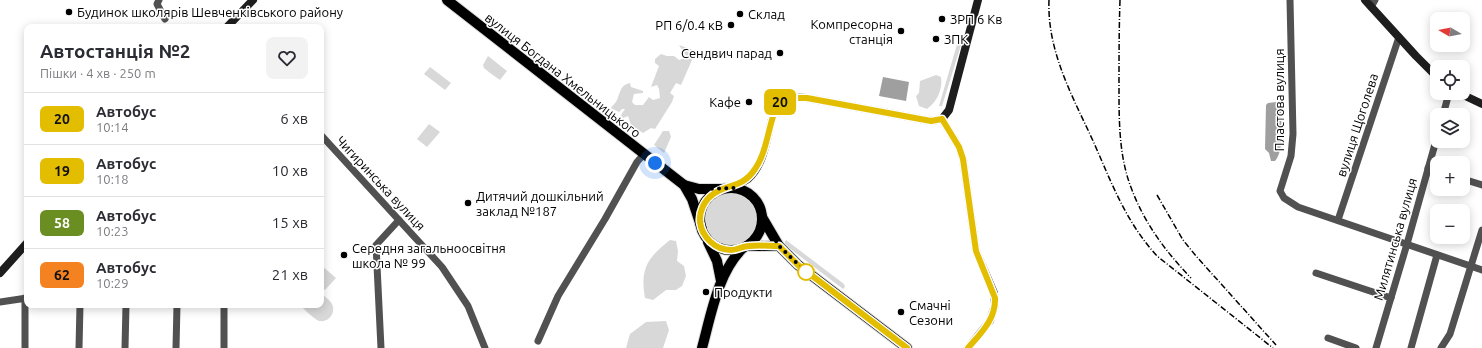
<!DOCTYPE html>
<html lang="uk">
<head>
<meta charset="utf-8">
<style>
	:root { --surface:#fff; --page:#f2f2f3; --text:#2b2b33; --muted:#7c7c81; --line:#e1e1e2 }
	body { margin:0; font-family:Ubuntu,sans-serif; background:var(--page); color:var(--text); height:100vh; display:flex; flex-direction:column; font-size:15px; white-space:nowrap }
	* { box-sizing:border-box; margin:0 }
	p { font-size:13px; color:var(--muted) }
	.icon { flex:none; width:22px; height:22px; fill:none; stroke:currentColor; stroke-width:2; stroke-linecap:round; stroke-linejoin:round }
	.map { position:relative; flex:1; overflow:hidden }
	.drawer { position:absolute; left:24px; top:24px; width:300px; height:284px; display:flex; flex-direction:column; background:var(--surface); border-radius:8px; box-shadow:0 2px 10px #0003 }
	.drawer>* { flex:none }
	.badge { padding:0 8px; border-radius:6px; font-size:14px; line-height:26px }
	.needle { width:26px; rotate:279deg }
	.fabs { position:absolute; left:1430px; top:12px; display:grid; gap:8px }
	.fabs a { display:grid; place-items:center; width:40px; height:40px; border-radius:8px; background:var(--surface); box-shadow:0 2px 10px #0003; font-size:20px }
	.you { position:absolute; width:20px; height:20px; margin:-10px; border:3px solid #fff; border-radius:50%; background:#1a73e8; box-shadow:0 0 0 6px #1a73e833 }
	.map>.badge { position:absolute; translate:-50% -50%; box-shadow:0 0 0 2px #fff }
	.round { display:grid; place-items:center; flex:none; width:42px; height:42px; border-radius:8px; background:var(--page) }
	.overview { display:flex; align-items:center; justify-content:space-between; height:68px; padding:0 16px }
	h1 { font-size:19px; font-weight:700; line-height:30px }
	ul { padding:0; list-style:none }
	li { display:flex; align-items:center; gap:12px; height:52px; padding:0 16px; border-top:1px solid var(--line) }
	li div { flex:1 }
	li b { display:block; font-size:15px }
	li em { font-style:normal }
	li .badge { min-width:44px; font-weight:700; text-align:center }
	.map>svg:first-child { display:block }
	.green { fill:#d8d8d8 }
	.water { fill:#9f9f9f }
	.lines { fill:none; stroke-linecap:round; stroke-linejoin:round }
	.primary-casing { stroke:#dbdbdb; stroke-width:12 }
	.street { stroke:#515151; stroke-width:7 }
	.secondary { stroke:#1e1e1e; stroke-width:8 }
	.primary { stroke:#000; stroke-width:10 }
	.rail { stroke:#000; stroke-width:1.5; stroke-dasharray:6 2 1 2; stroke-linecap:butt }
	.line-casing { stroke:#fff; stroke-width:9 }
	.line { stroke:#e3bd00; stroke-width:6 }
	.walk { stroke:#000; stroke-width:4; stroke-dasharray:0 7.2 }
	.poi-dot { fill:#000; stroke:#fff; stroke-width:1.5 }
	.stop-dot { fill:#fff; stroke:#e3bd00; stroke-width:2 }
	.labels { text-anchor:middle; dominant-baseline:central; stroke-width:3; stroke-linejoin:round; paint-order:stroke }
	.poi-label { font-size:13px; fill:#000; stroke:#fff; text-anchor:start }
	.street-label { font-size:13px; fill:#000; stroke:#fff }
</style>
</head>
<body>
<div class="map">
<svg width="1482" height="348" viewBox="0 0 1482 348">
	<rect width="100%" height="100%" fill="#fff"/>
	<!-- green -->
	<g class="green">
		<polygon points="958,41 962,42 942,106 939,106"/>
		<path d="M679 45 696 51 681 85 676 83 670 93 674 96 672 102 655 129 651 128 643 133 631 125 628 116 623 118 621 115 625 109H622L619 112 611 108C613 105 617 102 618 97 621 90 621 85 630 83L631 87 643 91V93L634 94 632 102 635 105H643L649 97 653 100 660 98 659 89 657 85 651 87 659 66 655 63V59L661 54 667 56H674L679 60 687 57Z"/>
		<polygon points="488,56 507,71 500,80 490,73 484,68 483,65"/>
		<polygon points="430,67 451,83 445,90 424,74"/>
		<path d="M936 75 941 77C943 89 937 102 927 109L919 106 916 96 919 93 920 81Z"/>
		<polygon points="429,124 440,132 427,147 417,139"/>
		<polygon points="663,131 669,131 671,137 664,153 654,145"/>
		<circle cx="731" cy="219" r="27"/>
		<path d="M670 240 676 241 678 251 677 261 684 266 686 276 682 286 676 290H666L653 300 645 298C640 269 647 258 670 240Z"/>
		<polygon points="786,240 844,284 845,287 843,289 784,244"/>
		<polygon points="321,265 336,278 325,290 321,286"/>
		<path d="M321 293C325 297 330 300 332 304 337 314 326 325 317 320 311 316 305 310 300 305H321Z"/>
		<polygon points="666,321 669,330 663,348 626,348 630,334 646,322"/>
	</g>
	<!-- water -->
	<g class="water">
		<polygon points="883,77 909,82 906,101 879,96"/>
		<path d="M1277 102 1281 105C1281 119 1285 150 1275 161H1271L1269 153 1265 149 1266 105 1268 103Z"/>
	</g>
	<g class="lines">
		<defs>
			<g id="primary">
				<polyline points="447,0 684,185 692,199 702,229"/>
				<polyline points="684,185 699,189 721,189"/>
				<circle cx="731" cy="219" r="31"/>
				<polyline points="762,217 779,246 798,265 907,348"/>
				<polyline points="708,242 717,261 721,281"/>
				<polyline points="747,246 779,246"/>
				<path d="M702 348C711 315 718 272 743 248"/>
			</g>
		</defs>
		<!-- primary casing -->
		<use href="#primary" class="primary-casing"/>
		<!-- street -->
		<g class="street">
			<polyline points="159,0 157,4 165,19"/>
			<polyline points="1290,0 1293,134 1291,156 1280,191 1284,198 1298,207 1482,270"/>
			<polyline points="1371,7 1375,0"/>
			<polyline points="1443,115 1449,93"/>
			<polyline points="321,135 442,267 468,306 485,348"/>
			<polyline points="1428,168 1437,171"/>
			<polyline points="1463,179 1482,185"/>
			<polyline points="1338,220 1399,37"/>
			<polyline points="1316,273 1391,298"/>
			<polyline points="0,302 27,298"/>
			<polyline points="224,305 224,348"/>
			<polyline points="1328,338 1356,348"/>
			<polyline points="538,341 558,296 605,219 637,162 644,154"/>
			<polyline points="25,348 25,298"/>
			<polyline points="79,348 80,305"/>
			<polyline points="125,348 126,305"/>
			<polyline points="176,348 177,305"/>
			<polyline points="381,348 376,245 399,220"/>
			<polyline points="1376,348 1407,244 1437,137"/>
			<polyline points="1411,348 1437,255"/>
			<polyline points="1441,348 1450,334 1482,230"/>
		</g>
		<!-- secondary -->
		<g class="secondary">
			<polyline points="1365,0 1416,56 1437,77"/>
			<polyline points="227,27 253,0"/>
			<polyline points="1459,93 1482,104"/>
			<polyline points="942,119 959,147 963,159 976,251 994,293 995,305 990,321 968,348"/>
			<path d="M728 188C734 185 742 183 748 179 764 165 767 138 772 119 774 113 775 106 780 102 788 97 798 97 807 98L931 121 942 119 949 110 978 0"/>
			<polyline points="0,273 27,243"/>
		</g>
		<!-- primary -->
		<use href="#primary" class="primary"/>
		<!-- rail -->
		<g class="rail">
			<path d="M1049 0C1047 52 1073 97 1094 143 1112 184 1126 222 1157 256L1273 348"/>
			<path d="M1120 0C1119 29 1119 59 1119 88 1119 122 1119 158 1132 190 1145 224 1166 252 1191 278"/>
			<polyline points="1157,195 1183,240 1196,256 1276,345"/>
		</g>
	</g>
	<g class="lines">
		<defs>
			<path id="line" d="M907 348 798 265 779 246C769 246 759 245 749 246 743 246 737 250 731 250 715 250 702 237 700 222 699 212 704 201 712 195 727 183 742 189 755 169 768 150 768 124 778 103L791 98H807L931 121 942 119 959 147 963 159 976 251 995 298C996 319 981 333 968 348"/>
		</defs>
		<!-- line casing -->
		<use href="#line" class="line-casing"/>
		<!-- line -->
		<use href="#line" class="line"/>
		<!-- walk -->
		<polyline class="walk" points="655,163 684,185 699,189 708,189 735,188 749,194 759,205 762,217 779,246 806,272"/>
	</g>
	<!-- markers -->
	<g class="poi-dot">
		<circle cx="69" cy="12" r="4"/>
		<circle cx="740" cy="14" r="4"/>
		<circle cx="942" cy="19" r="4"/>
		<circle cx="731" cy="25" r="4"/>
		<circle cx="901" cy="31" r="4"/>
		<circle cx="936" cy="39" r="4"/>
		<circle cx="780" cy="53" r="4"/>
		<circle cx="749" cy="102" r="4"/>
		<circle cx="468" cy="203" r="4"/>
		<circle cx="344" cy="255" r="4"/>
		<circle cx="706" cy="292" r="4"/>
		<circle cx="901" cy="312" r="4"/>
	</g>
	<circle class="stop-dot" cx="806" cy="272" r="8"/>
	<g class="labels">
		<!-- poi labels -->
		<g class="poi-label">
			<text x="77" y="12">Будинок школярів Шевченківського району</text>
			<text x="748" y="14">Склад</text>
			<text x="950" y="19">ЗРП 6 Кв</text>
			<text x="893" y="24" text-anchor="end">Компресорна<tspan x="893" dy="15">станція</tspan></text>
			<text x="723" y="25" text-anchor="end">РП 6/0.4 кВ</text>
			<text x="944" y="39">ЗПК</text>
			<text x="772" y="53" text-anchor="end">Сендвич парад</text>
			<text x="741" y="102" text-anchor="end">Кафе</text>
			<text x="476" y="196">Дитячий дошкільний<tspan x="476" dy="15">заклад №187</tspan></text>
			<text x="352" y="248">Середня загальноосвітня<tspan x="352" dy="15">школа № 99</tspan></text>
			<text x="714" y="292">Продукти</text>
			<text x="909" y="305">Смачні<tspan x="909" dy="15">Сезони</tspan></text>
		</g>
		<!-- street labels -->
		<g class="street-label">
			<text transform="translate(563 75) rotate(38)">вулиця Богдана Хмельницького</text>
			<text transform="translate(1279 100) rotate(-90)">Пластова вулиця</text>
			<text transform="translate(1357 125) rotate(-72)">вулиця Щоголева</text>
			<text transform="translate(381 183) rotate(47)">Чигиринська вулиця</text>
			<text transform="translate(1395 239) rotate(-74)">Милятинська вулиця</text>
		</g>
	</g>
</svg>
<div class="fabs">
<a><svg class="needle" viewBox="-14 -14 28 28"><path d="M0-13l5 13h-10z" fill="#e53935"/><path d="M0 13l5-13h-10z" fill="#7c7c81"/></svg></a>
<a><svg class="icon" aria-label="locate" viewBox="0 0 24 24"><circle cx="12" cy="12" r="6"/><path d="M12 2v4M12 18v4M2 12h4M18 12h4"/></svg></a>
<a><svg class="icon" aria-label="layers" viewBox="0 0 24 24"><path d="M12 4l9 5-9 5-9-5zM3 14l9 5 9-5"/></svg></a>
<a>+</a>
<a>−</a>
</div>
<div class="you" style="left:655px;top:163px"></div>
<b class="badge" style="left:780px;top:102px;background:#e3bd00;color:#111">20</b>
<section class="drawer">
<div class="overview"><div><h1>Автостанція №2</h1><p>Пішки · 4 хв · 250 m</p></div><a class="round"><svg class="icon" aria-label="heart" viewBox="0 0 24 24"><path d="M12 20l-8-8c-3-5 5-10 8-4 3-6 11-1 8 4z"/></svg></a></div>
<ul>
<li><span class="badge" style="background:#e3bd00;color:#111">20</span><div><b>Автобус</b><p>10:14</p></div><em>6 хв</em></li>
<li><span class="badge" style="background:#e3bd00;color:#111">19</span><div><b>Автобус</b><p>10:18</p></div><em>10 хв</em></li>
<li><span class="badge" style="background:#6b8e23;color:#fff">58</span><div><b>Автобус</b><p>10:23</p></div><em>15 хв</em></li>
<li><span class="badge" style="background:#f58220;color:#111">62</span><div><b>Автобус</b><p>10:29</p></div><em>21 хв</em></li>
</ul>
</section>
</div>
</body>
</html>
